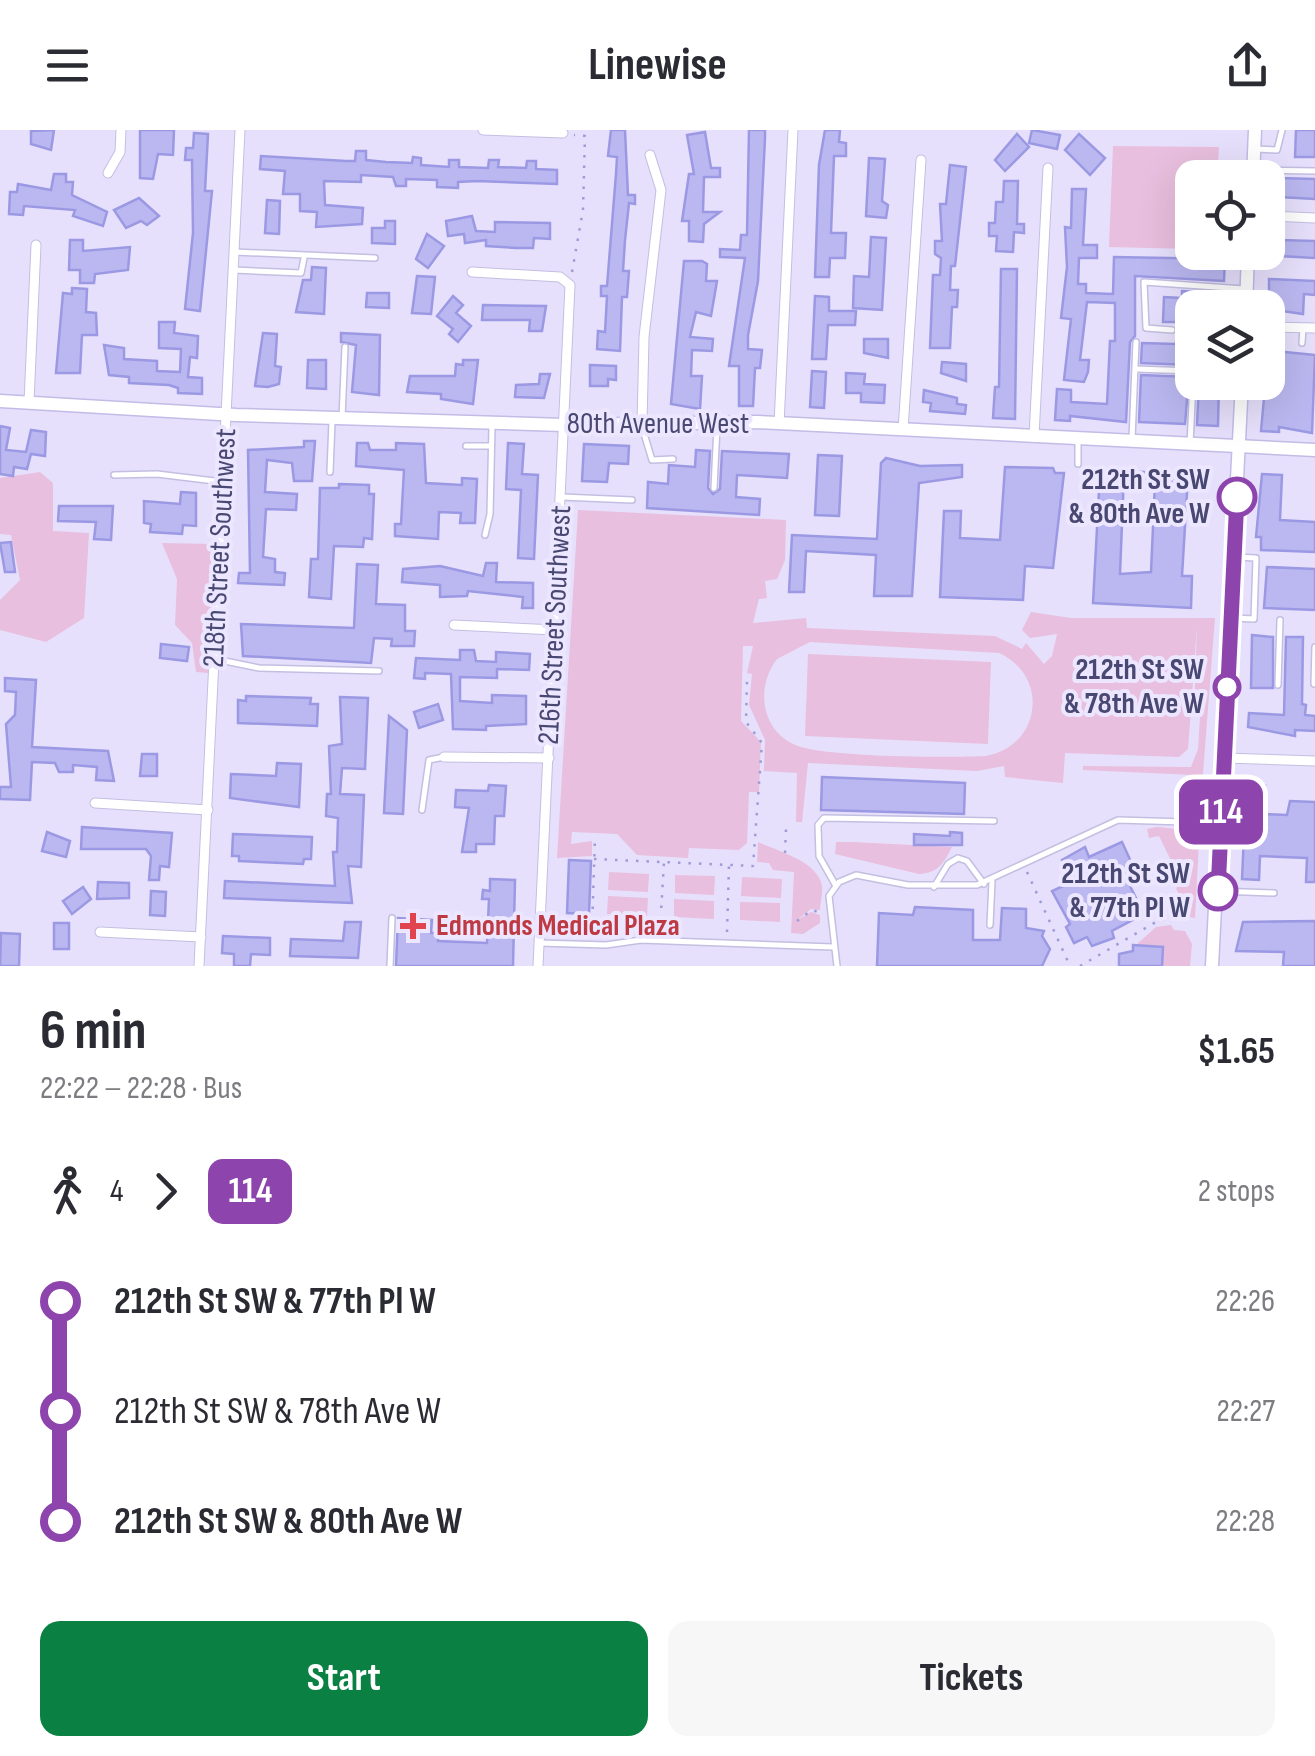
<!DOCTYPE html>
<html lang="en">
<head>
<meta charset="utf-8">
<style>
	:root { --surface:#fff; --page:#f7f7f7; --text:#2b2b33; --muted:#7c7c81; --accent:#0b8043 }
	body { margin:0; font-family:"Sofia Sans Condensed",sans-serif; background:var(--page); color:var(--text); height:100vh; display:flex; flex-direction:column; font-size:38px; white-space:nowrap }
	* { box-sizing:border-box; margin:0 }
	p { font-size:32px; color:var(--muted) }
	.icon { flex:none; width:55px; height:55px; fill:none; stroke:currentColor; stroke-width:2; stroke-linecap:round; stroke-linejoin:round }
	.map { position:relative; height:836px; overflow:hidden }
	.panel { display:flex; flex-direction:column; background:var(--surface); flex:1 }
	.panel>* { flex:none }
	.badge { padding:0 20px; border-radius:15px; font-size:35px; line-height:65px }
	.buttons { position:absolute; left:1175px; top:30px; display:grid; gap:20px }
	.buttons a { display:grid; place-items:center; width:110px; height:110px; border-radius:20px; background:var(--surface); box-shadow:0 10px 40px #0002; font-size:50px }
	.map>.badge { position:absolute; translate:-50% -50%; box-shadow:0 0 0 5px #fff }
	.legs { display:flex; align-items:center; gap:15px; height:110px; padding:0 40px; font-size:32px }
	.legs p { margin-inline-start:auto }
	.headline { display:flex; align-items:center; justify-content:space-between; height:170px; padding:0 40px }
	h1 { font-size:55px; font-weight:700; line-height:75px }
	.button { display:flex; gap:20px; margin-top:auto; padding:20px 40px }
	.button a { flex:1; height:115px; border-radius:20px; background:var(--accent); color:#fff; font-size:40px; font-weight:700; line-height:115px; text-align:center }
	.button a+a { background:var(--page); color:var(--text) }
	ul { padding:0 40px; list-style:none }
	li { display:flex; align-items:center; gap:35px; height:110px; font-size:38px }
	li i { display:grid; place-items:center; width:15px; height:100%; margin:0 12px; background:currentColor }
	li i::after { content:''; width:25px; height:25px; margin:-12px; border:8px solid; border-radius:50%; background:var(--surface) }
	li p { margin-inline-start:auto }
	li:first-child i { background:linear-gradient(#0000 50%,currentColor 0) }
	li:last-child i { background:linear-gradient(currentColor 50%,#0000 0) }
	header { display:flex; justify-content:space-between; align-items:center; height:130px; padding:0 40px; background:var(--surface); font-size:45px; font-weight:700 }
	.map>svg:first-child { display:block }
	.green { fill:#e8bfde; fill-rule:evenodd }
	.building { fill:#bbb8f1; stroke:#9b99e3; stroke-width:2.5 }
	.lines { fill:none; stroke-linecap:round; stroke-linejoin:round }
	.lane-casing { stroke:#c3bfe1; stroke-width:8 }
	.street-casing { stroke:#c3bfe1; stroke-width:11 }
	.secondary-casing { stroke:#c2bce6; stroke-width:15 }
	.path { stroke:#9e9cd5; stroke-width:2.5; stroke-dasharray:2.5 8; stroke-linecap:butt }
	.lane { stroke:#fff; stroke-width:5 }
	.street { stroke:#fff; stroke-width:9 }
	.secondary { stroke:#fff; stroke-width:12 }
	.line-1-casing { stroke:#fff; stroke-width:22 }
	.line-1 { stroke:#8e44ad; stroke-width:15 }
	.stop-1-dot { fill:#fff; stroke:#8e44ad; stroke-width:5 }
	.health-dot { fill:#e0444e; stroke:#ece6ff; stroke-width:4 }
	.labels { text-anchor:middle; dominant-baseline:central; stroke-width:8; stroke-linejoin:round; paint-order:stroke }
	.street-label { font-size:30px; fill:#484872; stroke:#ece6ff }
	.stop-label { font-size:30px; font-weight:bold; fill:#484872; stroke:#ece6ff; text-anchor:end }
	.health-label { font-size:30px; font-weight:bold; fill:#be3a42; stroke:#ece6ff; text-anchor:start }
</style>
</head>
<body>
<header><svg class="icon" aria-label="menu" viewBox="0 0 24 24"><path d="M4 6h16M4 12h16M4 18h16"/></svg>Linewise<svg class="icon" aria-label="share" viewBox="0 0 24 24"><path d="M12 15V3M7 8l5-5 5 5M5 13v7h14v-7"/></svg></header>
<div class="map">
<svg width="1315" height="836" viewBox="0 0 1315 836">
	<rect width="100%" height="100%" fill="#e7e0fc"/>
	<!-- green -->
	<g class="green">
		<polygon points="1113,16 1219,17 1217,47 1192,48 1192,119 1109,117"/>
		<polygon points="40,342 53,353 53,401 89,403 84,488 46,512 0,500 0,470 20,450 11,405 0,404 0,348"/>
		<path d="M578 380 786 390 785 430 777 449 765 451 767 468 759 469 753 493 806 488 807 498 995 506 1022 519 1026 513 1044 534 1052 526 1057 504 1030 508 1022 500 1031 482 1071 488H1215L1201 670 1193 677 1194 645 1083 640V636L1191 637 1198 619 1200 587 1194 584 1197 497 1188 619 1179 627 1065 623 1063 653 1005 647 1004 636 977 641 808 633 802 692H796L797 643 764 641 765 610 749 575 752 544 747 543 753 516H743L741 591 761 612 759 662H749L747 713 739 720 689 718 688 728 637 725 617 704 572 702 571 714 592 711V726L557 728ZM810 512 999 523C1050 546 1041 616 986 626 947 628 835 627 801 617 762 605 754 559 777 529Z"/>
		<polygon points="162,413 213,414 208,543 196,542 192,513 175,495 177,449"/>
		<polygon points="808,524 991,532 988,614 805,606"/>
		<polygon points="1157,697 1189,700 1199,711 1195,788 1189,787 1176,758 1182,753 1159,706 1149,708 1147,699"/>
		<path d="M758 712C777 721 818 731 822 756 823 763 820 773 820 780L811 779 797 790 811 782 820 785V793L803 804 791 803 794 742 773 740 769 733 757 732Z"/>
		<path d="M836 712H852L952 717C943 734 938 743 919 744L835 724Z"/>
		<polygon points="609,742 649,744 648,762 608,760"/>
		<polygon points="675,745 715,746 714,765 675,763"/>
		<polygon points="742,747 782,749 781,768 741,766"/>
		<polygon points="608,766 648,768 647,786 607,784"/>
		<polygon points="674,769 714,771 714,789 674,787"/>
		<polygon points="740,772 780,773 780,792 740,790"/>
		<polygon points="1171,795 1174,800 1185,801 1192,814 1190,836 1162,836 1163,817 1136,815 1156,797"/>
	</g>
	<!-- building -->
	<g class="building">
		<polygon points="54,0 51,20 31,14 31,1"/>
		<polygon points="140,0 174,0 173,25 158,24 153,49 140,48"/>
		<polygon points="611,0 625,0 628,65 635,65 635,74 629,73 625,110 623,141 629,141 627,167 622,167 620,221 597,219 598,201 605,202 607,166 601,166 601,156 607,156 616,44 617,27 608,26"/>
		<polygon points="749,0 765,0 765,8 758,151 748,205 748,219 762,220 760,238 755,238 753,276 739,276 739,236 729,236 745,128 720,127 720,119 740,120 741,105 747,105"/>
		<polygon points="825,0 840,0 839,12 846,13 846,26 834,26 831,103 846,103 845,128 830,128 829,147 815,147 819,35"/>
		<polygon points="1032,0 1060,5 1057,19 1029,13"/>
		<polygon points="1296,0 1315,0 1315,27 1295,27"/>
		<polygon points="705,2 711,38 720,38 720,47 704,47 703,82 720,82 704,94 703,112 689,111 689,91 682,91 689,44 694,44 687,5"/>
		<polygon points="194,3 208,4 205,61 212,61 200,181 185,179 193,103 192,30 185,30 186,18 193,18"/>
		<polygon points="1017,4 1029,17 1005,41 995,30"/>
		<polygon points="1079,4 1105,28 1090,45 1065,20"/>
		<polygon points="356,21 366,21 366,30 386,32 412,33 413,27 421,28 421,35 449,37 449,30 459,30 459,37 488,38 489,30 499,30 498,37 526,38 527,31 536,31 536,39 557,40 557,54 477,51 458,52 458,58 437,57 437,50 406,49 406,56 396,56 393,47 361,45 361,52 324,51 325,75 363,78 362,94 316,97 317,82 300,81 300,64 283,64 285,41 260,39 261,26 346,31 355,31"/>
		<polygon points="869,28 885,29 882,71 888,75 886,88 866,86"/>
		<polygon points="950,35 966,37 955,136 951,136 950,160 958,160 957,177 952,177 950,218 930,218 933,145 940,145 941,128 935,124 935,111 942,111 940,74 946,74"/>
		<polygon points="54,44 66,44 66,52 73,52 72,65 107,82 103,96 73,86 75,80 24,76 23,85 9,84 10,62 17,62 18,54 51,60"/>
		<polygon points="1279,48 1315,49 1315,69 1279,67"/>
		<polygon points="1004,51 1018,51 1017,94 1024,94 1024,103 1014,102 1013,122 996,121 997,106 989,106 989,93 995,93 996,72 1003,72"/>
		<polygon points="1072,59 1086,59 1083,115 1097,115 1097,128 1079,128 1078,154 1086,154 1086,163 1113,164 1114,127 1225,129 1224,151 1135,146 1135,206 1130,212 1126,292 1070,286 1070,291 1055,290 1057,259 1071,260 1071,272 1107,274 1110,211 1115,211 1115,173 1087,172 1080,230 1089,230 1088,242 1084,252 1064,250 1071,189 1061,188 1067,137 1065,97 1071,98"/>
		<polygon points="139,68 159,86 147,95 141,91 126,98 114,80"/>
		<polygon points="267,70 280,71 279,104 265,103"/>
		<polygon points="472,86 476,101 495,102 495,92 550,93 550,109 534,108 533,118 516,118 486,116 486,110 465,113 464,104 448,106 446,91"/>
		<polygon points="385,91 395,91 395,114 372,113 372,98 385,98"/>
		<polygon points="427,104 444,116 428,138 416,129"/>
		<polygon points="871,107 886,108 882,180 853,178 854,146 869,147"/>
		<polygon points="70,110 83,110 83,121 130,117 128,140 95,144 94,153 80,153 80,140 69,140"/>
		<polygon points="1279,110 1315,111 1315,128 1279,126"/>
		<polygon points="684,131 702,131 707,134 706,151 717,151 711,186 696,182 690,207 713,209 712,221 692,220 691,246 702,246 700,279 671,274"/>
		<polygon points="312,137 326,138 324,184 296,182 303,150 311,150"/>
		<polygon points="1001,139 1017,139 1015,289 993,288 995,257 999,257"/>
		<polygon points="417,146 435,147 431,184 412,183"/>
		<polygon points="1269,149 1315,151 1315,165 1304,164 1303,184 1269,179"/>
		<polygon points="72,158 87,159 86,182 96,183 97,205 82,205 80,243 56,243 63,163 72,164"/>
		<polygon points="1182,161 1224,164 1224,178 1192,178 1189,235 1141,233 1142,213 1176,214 1177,192 1163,192 1164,167 1182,168"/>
		<polygon points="367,163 389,163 389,178 366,177"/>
		<polygon points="453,166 463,175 456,183 471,196 458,212 449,204 453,199 437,186"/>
		<polygon points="815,166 829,167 829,181 856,181 855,195 828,195 826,229 812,229"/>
		<polygon points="483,175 546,176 542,201 529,201 530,190 482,190"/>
		<polygon points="159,192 175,192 174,203 198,206 197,228 190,227 188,247 202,248 202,264 178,263 178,258 169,255 129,253 129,247 109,245 104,215 124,218 124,229 157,231 157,241 180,242 181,219 159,218"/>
		<polygon points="263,203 277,204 275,236 281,237 279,254 268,257 255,256"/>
		<polygon points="341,203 380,205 379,265 352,262 356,215 341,212"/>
		<polygon points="864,209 888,209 888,228 864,223"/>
		<polygon points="1275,221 1315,225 1312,303 1279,297 1279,302 1261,301 1268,224"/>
		<polygon points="308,230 326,230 326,259 307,258"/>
		<polygon points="463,230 478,230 473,274 441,269 441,264 407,262 410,246 455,246 456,234 463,235"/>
		<polygon points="942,232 966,234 966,251 941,243"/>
		<polygon points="590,235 616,236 616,250 608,249 608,256 590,256"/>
		<polygon points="812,241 826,242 824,278 810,277"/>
		<polygon points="846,243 865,244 864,254 885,255 884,273 861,272 861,263 846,263"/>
		<polygon points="540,244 550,244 544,268 515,267 516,255 539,254"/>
		<polygon points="1141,245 1189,247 1185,294 1139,292"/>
		<polygon points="1199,252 1219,252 1218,296 1197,295"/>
		<polygon points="924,260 957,268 957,274 966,275 965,284 930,281 931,273 923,272"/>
		<polygon points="0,296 10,298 6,320 26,322 31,300 46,302 45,326 31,324 27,339 14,337 13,346 0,344"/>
		<polygon points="304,311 315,311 312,351 294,351 292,333 267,330 265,362 297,364 296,380 266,379 263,427 275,429 275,442 285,443 284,455 238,453 239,443 250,443 248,320 304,317"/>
		<polygon points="357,313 368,313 370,320 396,320 396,313 424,314 426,353 462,355 462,348 477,349 475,393 460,393 461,383 439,382 438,409 395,406 395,394 401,394 404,340 356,336"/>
		<polygon points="508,313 524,314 522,344 538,345 534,429 518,428 521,360 506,359"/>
		<polygon points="584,314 629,316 628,334 609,333 607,352 582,351"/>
		<polygon points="696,320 710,321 708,358 713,364 720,359 722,321 789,324 787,348 737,345 736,367 760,369 759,385 647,378 648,352 668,354 669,335 695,337"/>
		<polygon points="818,325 842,326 839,386 815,385"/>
		<polygon points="886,328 920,336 962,335 962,347 919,353 912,466 874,466 876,425 806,421 804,462 789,462 792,405 877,409 881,333"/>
		<polygon points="1005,337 1053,338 1055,343 1064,343 1053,438 1025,436 1023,470 940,467 944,381 961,381 960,408 1000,410"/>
		<polygon points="1132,341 1188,346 1182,446 1192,446 1191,478 1093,473 1100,342 1124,343 1120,444 1151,442 1155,352 1131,351"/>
		<polygon points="1262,344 1282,345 1280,390 1315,392 1315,422 1261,420 1261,407 1256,407"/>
		<polygon points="339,354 369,355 369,364 374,364 372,409 364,408 363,417 334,416 331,469 309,467 311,429 318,429 320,358 339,358"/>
		<polygon points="181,362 196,363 196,396 183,395 182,404 150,402 151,394 144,393 144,371 180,374"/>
		<polygon points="59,376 113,376 111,410 94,409 96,392 58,391"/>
		<polygon points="11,412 15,442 5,442 0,413"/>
		<polygon points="486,433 497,433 496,452 533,453 533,478 522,478 523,467 468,461 467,466 440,467 440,455 402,452 403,439 440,436 483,446"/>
		<polygon points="357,434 378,435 376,474 405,475 405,501 415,501 414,516 391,516 392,509 374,508 371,533 243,526 241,494 354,498"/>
		<polygon points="1267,437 1315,439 1315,480 1264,478"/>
		<polygon points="1252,505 1273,507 1273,558 1251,558"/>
		<polygon points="1286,507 1303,507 1302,574 1306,575 1305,585 1315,586 1315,601 1295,600 1295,606 1248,597 1249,583 1284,585"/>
		<polygon points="161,514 189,517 187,531 160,528"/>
		<polygon points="460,520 474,520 476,531 496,532 496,522 530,524 529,540 497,539 497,548 460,547 460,571 492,573 492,565 526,566 526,594 486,596 486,600 453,599 451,544 425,543 425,549 414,548 416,528 460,530"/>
		<polygon points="5,548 36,550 32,617 108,621 114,651 96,650 97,637 73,635 73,642 59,642 55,633 32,632 30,670 0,669 0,657 11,657 6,594 15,585 16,562 5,561"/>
		<polygon points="246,566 311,568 310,574 318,574 317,596 238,593 238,570 246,571"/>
		<polygon points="340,567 368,568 365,639 342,638 340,664 364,665 361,737 348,736 352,773 224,768 225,751 335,756 333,722 337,722 338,688 326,686 327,664 331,664 329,616 342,614"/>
		<polygon points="438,574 443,590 419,598 414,582"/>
		<polygon points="389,586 407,600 403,684 384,683"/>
		<polygon points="142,624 157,624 157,646 140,646"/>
		<polygon points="277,633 301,634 299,677 230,668 231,644 276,646"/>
		<polygon points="822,647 965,653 964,684 821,680"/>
		<polygon points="489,655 506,656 504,686 495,686 494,714 476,714 476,722 462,722 469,678 455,677 456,660 488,661"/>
		<polygon points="1249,655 1265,656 1263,684 1287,685 1290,671 1315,672 1315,752 1306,752 1307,728 1260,726 1259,750 1242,749 1244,705 1259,705 1264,700 1260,693 1247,692"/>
		<polygon points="82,697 172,703 169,737 160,736 159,750 149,750 151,726 146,719 81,719"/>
		<polygon points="47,702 70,711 66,727 42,721"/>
		<polygon points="950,702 962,703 962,715 914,715 914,704 950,706"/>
		<polygon points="233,704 312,707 311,729 304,729 303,734 239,731 239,726 232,726"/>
		<polygon points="1122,712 1138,747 1128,752 1144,784 1112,801 1114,808 1092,816 1087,807 1074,813 1066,797 1070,794 1052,761 1072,752 1062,730 1085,717 1089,727"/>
		<polygon points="569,730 591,731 589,784 567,783"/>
		<polygon points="490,749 515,750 513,836 396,836 398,788 432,790 431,803 438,803 438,811 487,813 489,769 482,769 483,760 490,761"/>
		<polygon points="98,752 129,753 129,768 97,769"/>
		<polygon points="83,757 91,769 72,784 63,771"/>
		<polygon points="151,761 166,762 165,786 150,785"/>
		<polygon points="915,777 973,780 973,810 1000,810 1002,778 1026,779 1026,798 1044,801 1042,806 1050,819 1042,836 877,836 879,783 913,785"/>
		<polygon points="1315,791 1315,836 1283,836 1284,822 1236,821 1243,792"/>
		<polygon points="345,792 361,792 358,828 290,826 291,809 343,811"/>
		<rect x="54" y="793" width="15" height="26"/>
		<polygon points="1,803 20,804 19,836 0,836"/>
		<polygon points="223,806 270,808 270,825 251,824 250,836 234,836 234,824 222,823"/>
		<polygon points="1133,815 1163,817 1162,836 1119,836 1119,824 1133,821"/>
	</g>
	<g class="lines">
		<defs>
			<g id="lane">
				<polyline points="1256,19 1277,20 1282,0"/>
				<polyline points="1256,40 1315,41"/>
				<polyline points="235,122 375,128"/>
				<polyline points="234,140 301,143 304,128"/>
				<polyline points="1172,200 1146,198 1144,152 1244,159"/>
				<polyline points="1302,213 1303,198"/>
				<polyline points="1136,239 1192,241"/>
				<polyline points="342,288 345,217"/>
				<polyline points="642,297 652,330 673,329"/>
				<polyline points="1132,309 1136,212"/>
				<polyline points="1190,314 1193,252"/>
				<polyline points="466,316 491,316"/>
				<polyline points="1078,334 1078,312"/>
				<polyline points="330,342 332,291"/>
				<polyline points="114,345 157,344 223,352"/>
				<polyline points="714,358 717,296"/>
				<polyline points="562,367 632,370"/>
				<polyline points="485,405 490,384 492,296"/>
				<polyline points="1233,488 1254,489 1256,428 1234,427"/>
				<polyline points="215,529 259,538 379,541"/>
				<polyline points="1314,554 1315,517"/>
				<polyline points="1278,555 1280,490"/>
				<polyline points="422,680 429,630 444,627"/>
				<polyline points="1221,698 1258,699"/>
				<polyline points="836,756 819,726 818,695 824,688 994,691"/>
				<polyline points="934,757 948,734 958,728 967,731 984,754"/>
				<polyline points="1218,761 1274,763"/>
				<polyline points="990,795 992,751"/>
				<polyline points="539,813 606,815 641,810 833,817"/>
				<polyline points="390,836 392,788"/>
				<polyline points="837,836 829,766 839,752 856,745 908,755 977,755 1118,690 1218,693"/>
			</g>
			<g id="street">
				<polyline points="483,0 563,3"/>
				<polyline points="108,43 120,22 121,0"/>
				<polyline points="1268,86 1315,88"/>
				<polyline points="472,142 560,147 570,155 538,836"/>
				<polyline points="1268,197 1315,198"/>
				<polyline points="29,272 36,115"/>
				<polyline points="642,294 644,207 661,60 650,25"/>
				<polyline points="779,294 793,0"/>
				<polyline points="903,300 921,30"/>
				<polyline points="1034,306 1048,38"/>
				<polyline points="454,495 555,500"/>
				<polyline points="444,627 549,628"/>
				<polyline points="1224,628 1315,631"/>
				<polyline points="95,673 208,680"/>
				<polyline points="100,802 201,807"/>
				<polyline points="199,836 240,0"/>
			</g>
			<g id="secondary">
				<polyline points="1253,48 1255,0"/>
				<polyline points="1246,178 1248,122"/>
				<polyline points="0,271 236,285 564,295 757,292 1315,320"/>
				<polyline points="1212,836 1242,252"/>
			</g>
		</defs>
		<!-- lane casing -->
		<use href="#lane" class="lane-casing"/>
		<!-- street casing -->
		<use href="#street" class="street-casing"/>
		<!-- secondary casing -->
		<use href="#secondary" class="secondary-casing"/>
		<!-- path -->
		<g class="path">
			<polyline points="572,142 583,80 585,6 574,5"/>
			<polyline points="785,723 786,699"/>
			<polyline points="594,729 753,736 762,613 746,592 747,549"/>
			<polyline points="1027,742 1070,836"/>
			<polyline points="797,791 812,780 821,783"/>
			<polyline points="660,799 664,732"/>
			<polyline points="592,800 595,707"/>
			<polyline points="727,802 729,735"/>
			<polyline points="1080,836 1156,792 1181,783"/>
		</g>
		<!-- lane -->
		<use href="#lane" class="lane"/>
		<!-- street -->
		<use href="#street" class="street"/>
		<!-- secondary -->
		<use href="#secondary" class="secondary"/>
	</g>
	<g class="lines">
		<defs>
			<polyline id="line-1" points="1218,761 1237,367"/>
		</defs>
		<!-- line-1 casing -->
		<use href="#line-1" class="line-1-casing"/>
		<!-- line-1 -->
		<use href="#line-1" class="line-1"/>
	</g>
	<!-- markers -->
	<g class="stop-1-dot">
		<circle cx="1237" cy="367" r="18"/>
		<circle cx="1227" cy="557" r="12"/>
		<circle cx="1218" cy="761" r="18"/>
	</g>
	<path class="health-dot" d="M408 781h10v10h10v10h-10v10h-10v-10h-10v-10h10z"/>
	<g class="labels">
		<!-- street labels -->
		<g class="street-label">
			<text x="658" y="294">80th Avenue West</text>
			<text transform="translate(220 418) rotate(-87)">218th Street Southwest</text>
			<text transform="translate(555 495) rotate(-87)">216th Street Southwest</text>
		</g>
		<!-- stop labels -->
		<g class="stop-label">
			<text x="1210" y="350">212th St SW<tspan x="1210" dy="34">&amp; 80th Ave W</tspan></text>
			<text x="1204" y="540">212th St SW<tspan x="1204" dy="34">&amp; 78th Ave W</tspan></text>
			<text x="1190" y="744">212th St SW<tspan x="1190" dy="34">&amp; 77th Pl W</tspan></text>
		</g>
		<!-- health labels -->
		<g class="health-label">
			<text x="436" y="796">Edmonds Medical Plaza</text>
		</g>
	</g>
</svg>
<div class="buttons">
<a><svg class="icon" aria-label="locate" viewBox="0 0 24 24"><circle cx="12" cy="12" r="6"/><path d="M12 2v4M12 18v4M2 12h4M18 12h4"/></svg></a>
<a><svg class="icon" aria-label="layers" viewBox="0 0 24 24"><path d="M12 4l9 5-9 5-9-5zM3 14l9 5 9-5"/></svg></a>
</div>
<b class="badge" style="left:1221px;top:682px;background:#8e44ad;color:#fff">114</b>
</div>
<section class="panel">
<div class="headline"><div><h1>6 min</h1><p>22:22 – 22:28 · Bus</p></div><b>$1.65</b></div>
<div class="legs"><svg class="icon" aria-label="walk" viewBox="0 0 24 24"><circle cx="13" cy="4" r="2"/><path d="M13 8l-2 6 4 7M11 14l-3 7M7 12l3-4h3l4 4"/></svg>4<svg class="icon" aria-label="forward" viewBox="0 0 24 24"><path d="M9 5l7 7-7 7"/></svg><b class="badge" style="background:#8e44ad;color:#fff">114</b><p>2 stops</p></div>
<ul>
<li><i style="color:#8e44ad"></i><b>212th St SW &amp; 77th Pl W</b><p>22:26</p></li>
<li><i style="color:#8e44ad"></i><span>212th St SW &amp; 78th Ave W</span><p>22:27</p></li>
<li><i style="color:#8e44ad"></i><b>212th St SW &amp; 80th Ave W</b><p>22:28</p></li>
</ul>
<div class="button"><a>Start</a><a>Tickets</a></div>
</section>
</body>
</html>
